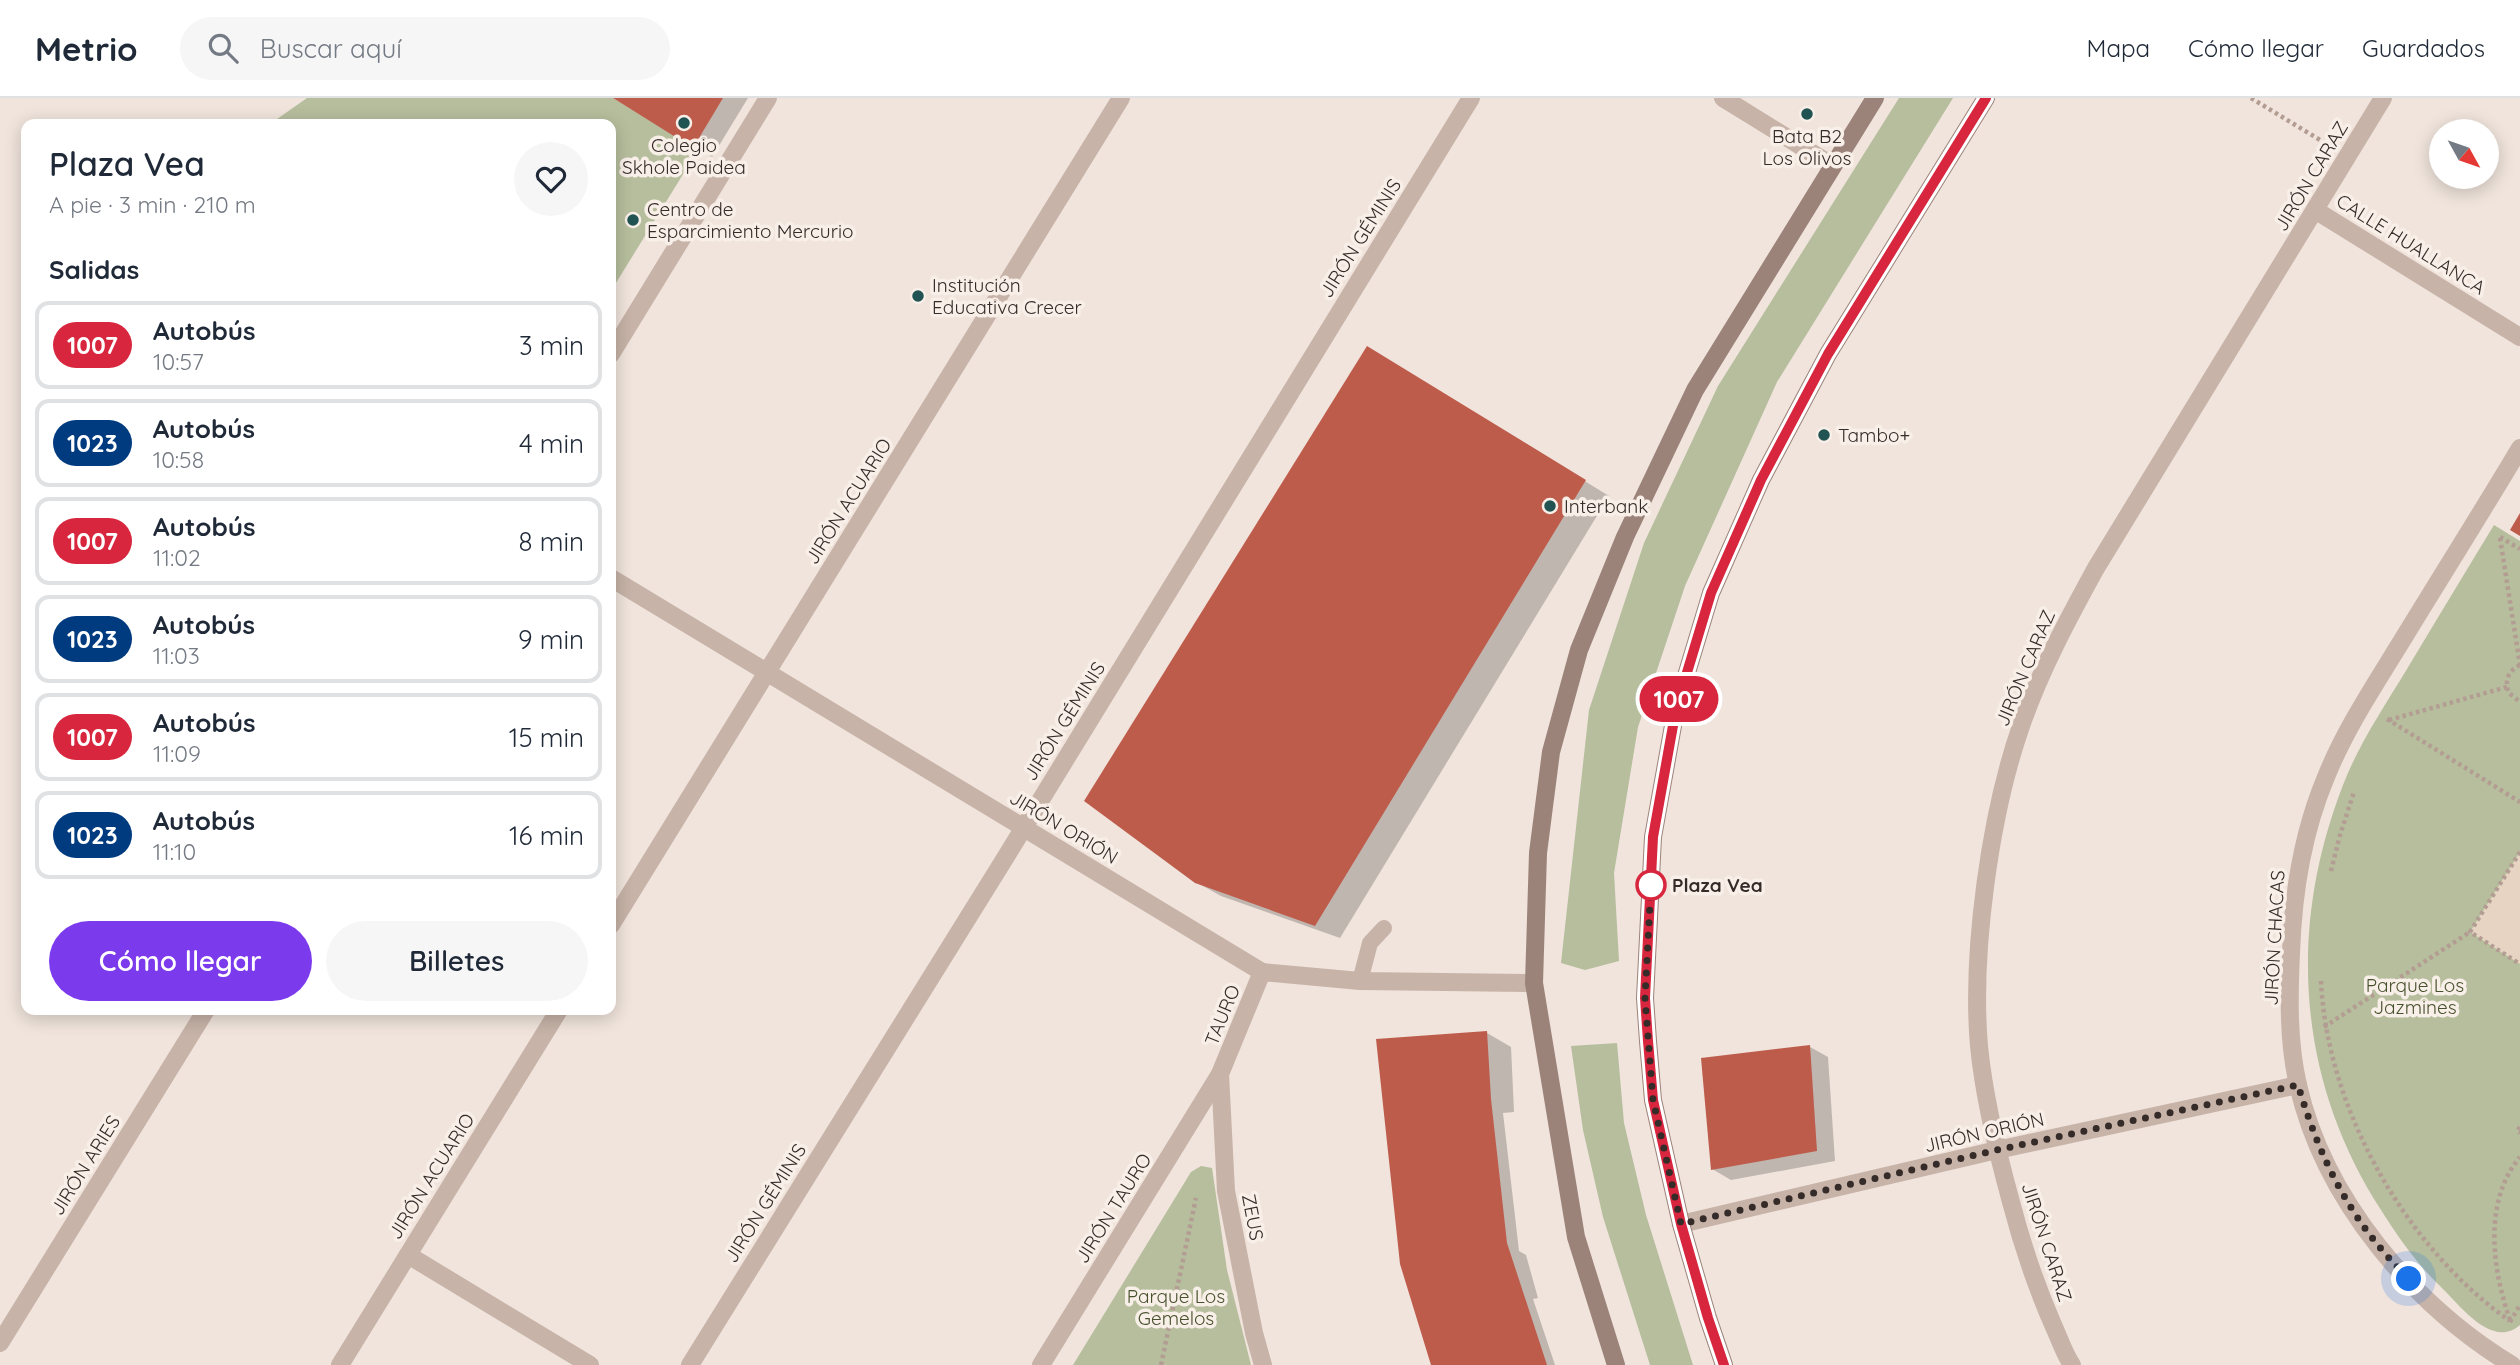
<!DOCTYPE html>
<html lang="es">
<head>
<meta charset="utf-8">
<style>
	:root { --surface:#fff; --page:#f6f6f7; --text:#1f2937; --muted:#747a83; --line:#e0e1e3; --accent:#7c3aed }
	body { margin:0; font-family:Quicksand,sans-serif; background:var(--page); color:var(--text); height:100vh; display:flex; flex-direction:column; font-size:26px; white-space:nowrap }
	* { box-sizing:border-box; margin:0 }
	p { font-size:23px; color:var(--muted) }
	.icon { flex:none; width:38px; height:38px; fill:none; stroke:currentColor; stroke-width:2; stroke-linecap:round; stroke-linejoin:round }
	.map { position:relative; flex:1; overflow:hidden }
	.sheet { position:absolute; left:21px; top:21px; width:595px; height:896px; display:flex; flex-direction:column; background:var(--surface); border-radius:14px; box-shadow:0 4px 18px #0003 }
	.sheet>* { flex:none }
	.badge { padding:0 14px; border-radius:23px; font-size:24px; line-height:46px }
	.needle { width:46px; rotate:130deg }
	.tools { position:absolute; left:2429px; top:21px; display:grid; gap:14px }
	.tools a { display:grid; place-items:center; width:70px; height:70px; border-radius:50%; background:var(--surface); box-shadow:0 4px 18px #0003; font-size:35px }
	.you { position:absolute; width:35px; height:35px; margin:-18px; border:5px solid #fff; border-radius:50%; background:#1a73e8; box-shadow:0 0 0 10px #1a73e833 }
	.map>.badge { position:absolute; translate:-50% -50%; box-shadow:0 0 0 4px #fff }
	h2 { padding:0 28px; font-size:26px; line-height:63px }
	.round { display:grid; place-items:center; flex:none; width:74px; height:74px; border-radius:37px; background:var(--page) }
	.head { display:flex; align-items:center; justify-content:space-between; height:119px; padding:0 28px }
	h1 { font-size:33px; font-weight:600; line-height:52px }
	.primary-button { display:flex; gap:14px; margin-top:auto; padding:14px 28px }
	.primary-button a { flex:1; height:80px; border-radius:42px; background:var(--accent); color:#fff; font-size:28px; font-weight:600; line-height:80px; text-align:center }
	.primary-button a+a { background:var(--page); color:var(--text) }
	ul { padding:0; list-style:none }
	li { display:flex; align-items:center; gap:21px; height:88px; margin:0 14px 10px; padding:0 14px; border:4px solid var(--line); border-radius:14px }
	li div { flex:1 }
	li b { display:block; font-size:26px }
	li em { font-style:normal }
	li .badge { min-width:77px; font-weight:700; text-align:center }
	header { display:flex; align-items:center; gap:42px; box-sizing:border-box; height:98px; padding:0 35px; background:var(--surface); border-bottom:2px solid var(--line) }
	header strong { font-size:33px }
	nav { display:flex; gap:38px; margin-inline-start:auto; font-size:24px }
	.search { width:490px; height:63px; background:var(--page); display:flex; align-items:center; gap:18px; box-sizing:border-box; padding:0 24px; border-radius:38px; color:var(--muted); font-size:26px }
	.map>svg:first-child { display:block }
	.green { fill:#b6be9d }
	.plaza { fill:#e7d4c3 }
	.shadow { fill:#0003 }
	.building { fill:#be5c4c }
	.lines { fill:none; stroke-linecap:round; stroke-linejoin:round }
	.path { stroke:#b39d93; stroke-width:4.5; stroke-dasharray:3.5 3.5; stroke-linecap:butt }
	.service { stroke:#c7b3a8; stroke-width:16 }
	.minor { stroke:#c7b3a8; stroke-width:18 }
	.secondary { stroke:#9b837a; stroke-width:18 }
	.line-casing { stroke:#fff; stroke-width:16 }
	.line { stroke:#d7263d; stroke-width:10 }
	.walk { stroke:#352b28; stroke-width:7; stroke-dasharray:0 12.6 }
	.poi-dot { fill:#205352; stroke:#f8efe8; stroke-width:2.5 }
	.stop-dot { fill:#fff; stroke:#d7263d; stroke-width:3.5 }
	.labels { text-anchor:middle; dominant-baseline:central; stroke-width:7; stroke-linejoin:round; paint-order:stroke }
	.poi-label { font-size:19px; fill:#352b28; stroke:#f8efe8; text-anchor:start }
	.street-label { font-size:19px; fill:#352b28; stroke:#f8efe8 }
	.stop-label { font-size:19px; font-weight:bold; fill:#352b28; stroke:#f8efe8; text-anchor:start }
	.park-label { font-size:19px; fill:#48512d; stroke:#f8efe8 }
</style>
</head>
<body>
<header>
<strong>Metrio</strong>
<div class="search"><svg class="icon" aria-label="search" viewBox="0 0 24 24"><circle cx="10" cy="10" r="6"/><path d="M15 15l6 6"/></svg>Buscar aquí</div>
<nav><a>Mapa</a><a>Cómo llegar</a><a>Guardados</a></nav>
</header>
<div class="map">
<svg width="2520" height="1267" viewBox="0 0 2520 1267">
	<rect width="100%" height="100%" fill="#f0e4dc"/>
	<!-- green -->
	<g class="green">
		<polygon points="307,0 613,0 698,52 611,193 611,26 270,26"/>
		<polygon points="1899,0 1953,0 1777,284 1685,488 1638,629 1614,775 1619,863 1585,872 1561,865 1589,612 1644,445 1718,288"/>
		<path d="M2494 427 2520 443V1227C2492 1252 2459 1206 2440 1188 2417 1166 2398 1139 2381 1112 2297 982 2287 831 2343 687 2358 648 2382 612 2404 576 2434 526 2464 476 2494 427Z"/>
		<polygon points="1617,945 1624,1025 1646,1117 1693,1267 1650,1267 1603,1119 1583,1032 1571,948"/>
		<polygon points="1201,1068 1212,1070 1227,1172 1251,1267 1073,1267 1191,1074"/>
	</g>
	<!-- plaza -->
	<polygon class="plaza" points="2520,754 2520,866 2470,834"/>
	<!-- shadow -->
	<g class="shadow">
		<polygon points="616,0 748,0 712,59"/>
		<polygon points="1391,264 1609,398 1340,840 1221,798 1196,784"/>
		<polygon points="1487,935 1511,949 1514,1014 1503,1015 1519,1153 1526,1157 1538,1200 1533,1201 1555,1267 1433,1267"/>
		<polygon points="1810,949 1828,959 1835,1063 1731,1082 1712,1071"/>
	</g>
	<!-- building -->
	<g class="building">
		<polygon points="613,0 723,0 693,50"/>
		<polygon points="1367,248 1586,382 1315,828 1195,785 1084,703"/>
		<polygon points="2520,415 2520,438 2510,432"/>
		<polygon points="1487,933 1491,1001 1507,1145 1547,1267 1431,1267 1400,1166 1376,941"/>
		<polygon points="1810,947 1817,1053 1711,1072 1701,960"/>
	</g>
	<g class="lines">
		<!-- path -->
		<g class="path">
			<polyline points="2251,0 2325,45"/>
			<polyline points="2500,439 2520,451"/>
			<polyline points="2500,440 2520,567"/>
			<path d="M2520 567C2508 573 2504 583 2509 595L2520 604"/>
			<polyline points="2387,621 2520,704"/>
			<polyline points="2389,622 2507,589"/>
			<polyline points="2520,754 2470,834 2520,866"/>
			<polyline points="2331,773 2340,737 2354,694"/>
			<path d="M2321 883C2327 1011 2406 1150 2510 1223"/>
			<polyline points="2324,929 2470,834"/>
			<polyline points="2520,1029 2517,1033 2520,1035"/>
			<path d="M2510 1222C2492 1171 2483 1103 2520 1059"/>
			<polyline points="2510,1224 2520,1207"/>
			<polyline points="1161,1267 1196,1100"/>
		</g>
		<!-- service -->
		<polyline class="service" points="1360,883 1370,845 1384,830"/>
		<!-- minor -->
		<g class="minor">
			<polyline points="1723,0 1833,68"/>
			<polyline points="2315,112 2520,239"/>
			<polyline points="611,256 768,0"/>
			<polyline points="611,480 1262,874 1360,883 1534,885"/>
			<polyline points="611,827 1121,0"/>
			<polyline points="1220,976 1226,1093 1254,1235 1263,1267"/>
			<polyline points="1681,1126 1997,1052 2298,987"/>
			<polyline points="408,1157 590,1267"/>
			<polyline points="0,1245 206,912"/>
			<polyline points="340,1267 559,912"/>
			<polyline points="690,1267 1007,757 1471,0"/>
			<polyline points="1041,1267 1220,976 1262,874"/>
			<path d="M2072 1267C2064 1255 2060 1242 2054 1229 2036 1188 2022 1146 2011 1104 1997 1053 1984 1000 1979 948 1971 854 1990 717 2021 628 2040 573 2068 521 2096 470L2383 0"/>
			<path d="M2512 1267C2413 1207 2324 1101 2298 987 2288 944 2289 899 2291 855 2293 794 2302 736 2326 679 2346 629 2378 582 2406 536 2444 474 2483 412 2520 350"/>
		</g>
		<!-- secondary -->
		<g class="secondary">
			<polyline points="1616,1267 1576,1139 1534,885 1538,755 1551,654 1579,552 1625,439 1695,292 1875,0"/>
			<polyline points="1724,1267 1708,1220 1681,1126 1653,1002 1648,943 1645,900 1653,739 1676,611 1711,495 1761,382 1828,256 1986,0"/>
		</g>
	</g>
	<g class="lines">
		<defs>
			<polyline id="line" points="1724,1267 1708,1220 1681,1126 1653,1002 1648,943 1645,900 1653,739 1676,611 1711,495 1761,382 1828,256 1986,0"/>
		</defs>
		<!-- line casing -->
		<use href="#line" class="line-casing"/>
		<!-- line -->
		<use href="#line" class="line"/>
		<!-- walk -->
		<path class="walk" d="M1651 787 1645 900 1653 1002 1681 1126 1997 1052 2298 987C2321 1064 2351 1124 2409 1181"/>
	</g>
	<!-- markers -->
	<g class="poi-dot">
		<circle cx="1807" cy="16" r="7"/>
		<circle cx="684" cy="25" r="7"/>
		<circle cx="633" cy="122" r="7"/>
		<circle cx="918" cy="198" r="7"/>
		<circle cx="1824" cy="337" r="7"/>
		<circle cx="1550" cy="408" r="7"/>
	</g>
	<circle class="stop-dot" cx="1651" cy="787" r="14"/>
	<g class="labels">
		<!-- poi labels -->
		<g class="poi-label">
			<text x="1807" y="38" text-anchor="middle">Bata B2<tspan x="1807" dy="22">Los Olivos</tspan></text>
			<text x="684" y="47" text-anchor="middle">Colegio<tspan x="684" dy="22">Skhole Paidea</tspan></text>
			<text x="647" y="111">Centro de<tspan x="647" dy="22">Esparcimiento Mercurio</tspan></text>
			<text x="932" y="187">Institución<tspan x="932" dy="22">Educativa Crecer</tspan></text>
			<text x="1838" y="337">Tambo+</text>
			<text x="1564" y="408">Interbank</text>
		</g>
		<!-- street labels -->
		<g class="street-label">
			<text transform="translate(2311 78) rotate(-59)">JIRÓN CARAZ</text>
			<text transform="translate(1360 140) rotate(-58)">JIRÓN GÉMINIS</text>
			<text transform="translate(2411 146) rotate(32)">CALLE HUALLANCA</text>
			<text transform="translate(848 403) rotate(-58)">JIRÓN ACUARIO</text>
			<text transform="translate(2025 570) rotate(-67)">JIRÓN CARAZ</text>
			<text transform="translate(1064 623) rotate(-58)">JIRÓN GÉMINIS</text>
			<text transform="translate(1064 729) rotate(31)">JIRÓN ORIÓN</text>
			<text transform="translate(2274 840) rotate(-87)">JIRÓN CHACAS</text>
			<text transform="translate(1222 917) rotate(-68)">TAURO</text>
			<text transform="translate(1984 1034) rotate(-13)">JIRÓN ORIÓN</text>
			<text transform="translate(85 1067) rotate(-58)">JIRÓN ARIES</text>
			<text transform="translate(431 1078) rotate(-58)">JIRÓN ACUARIO</text>
			<text transform="translate(765 1105) rotate(-58)">JIRÓN GÉMINIS</text>
			<text transform="translate(1113 1110) rotate(-58)">JIRÓN TAURO</text>
			<text transform="translate(1253 1119) rotate(79)">ZEUS</text>
			<text transform="translate(2047 1144) rotate(72)">JIRÓN CARAZ</text>
		</g>
		<!-- stop labels -->
		<g class="stop-label">
			<text x="1672" y="787">Plaza Vea</text>
		</g>
		<!-- park labels -->
		<g class="park-label">
			<text x="2415" y="887">Parque Los<tspan x="2415" dy="22">Jazmines</tspan></text>
			<text x="1176" y="1198">Parque Los<tspan x="1176" dy="22">Gemelos</tspan></text>
		</g>
	</g>
</svg>
<div class="tools">
<a><svg class="needle" viewBox="-14 -14 28 28"><path d="M0-13l5 13h-10z" fill="#e53935"/><path d="M0 13l5-13h-10z" fill="#747a83"/></svg></a>
</div>
<div class="you" style="left:2409px;top:1181px"></div>
<b class="badge" style="left:1679px;top:601px;background:#d7263d;color:#fff">1007</b>
<section class="sheet">
<div class="head"><div><h1>Plaza Vea</h1><p>A pie · 3 min · 210 m</p></div><a class="round"><svg class="icon" aria-label="heart" viewBox="0 0 24 24"><path d="M12 20l-8-8c-3-5 5-10 8-4 3-6 11-1 8 4z"/></svg></a></div>
<h2>Salidas</h2>
<ul>
<li><span class="badge" style="background:#d7263d;color:#fff">1007</span><div><b>Autobús</b><p>10:57</p></div><em>3 min</em></li>
<li><span class="badge" style="background:#003b80;color:#fff">1023</span><div><b>Autobús</b><p>10:58</p></div><em>4 min</em></li>
<li><span class="badge" style="background:#d7263d;color:#fff">1007</span><div><b>Autobús</b><p>11:02</p></div><em>8 min</em></li>
<li><span class="badge" style="background:#003b80;color:#fff">1023</span><div><b>Autobús</b><p>11:03</p></div><em>9 min</em></li>
<li><span class="badge" style="background:#d7263d;color:#fff">1007</span><div><b>Autobús</b><p>11:09</p></div><em>15 min</em></li>
<li><span class="badge" style="background:#003b80;color:#fff">1023</span><div><b>Autobús</b><p>11:10</p></div><em>16 min</em></li>
</ul>
<div class="primary-button"><a>Cómo llegar</a><a>Billetes</a></div>
</section>
</div>
</body>
</html>
